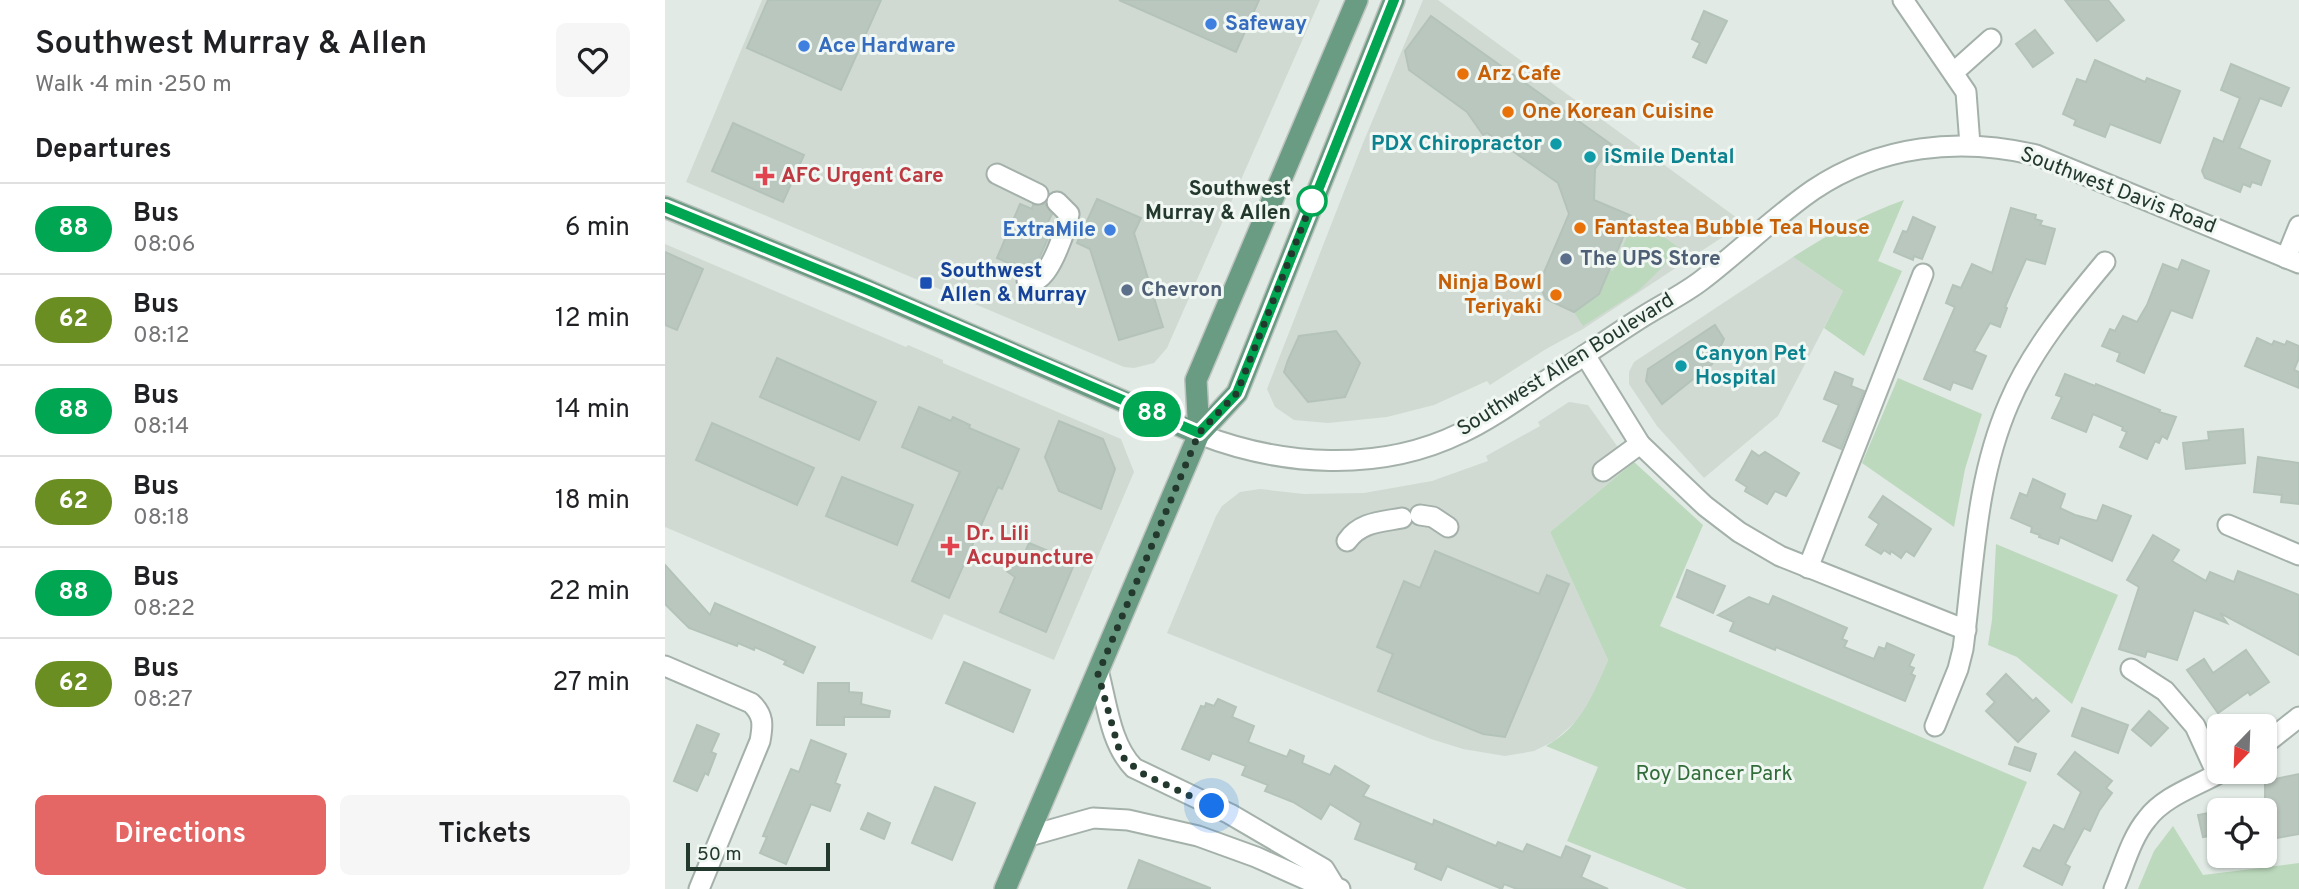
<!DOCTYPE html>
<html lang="en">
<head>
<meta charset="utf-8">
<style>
	:root { --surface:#fff; --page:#f6f6f6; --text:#202124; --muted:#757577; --line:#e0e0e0; --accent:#e46765 }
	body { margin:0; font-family:Overpass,sans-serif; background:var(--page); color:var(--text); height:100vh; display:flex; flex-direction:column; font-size:26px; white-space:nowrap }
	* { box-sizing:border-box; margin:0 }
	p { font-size:23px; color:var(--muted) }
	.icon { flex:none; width:38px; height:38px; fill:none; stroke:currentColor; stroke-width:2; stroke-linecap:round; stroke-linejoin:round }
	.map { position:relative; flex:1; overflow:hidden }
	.drawer { display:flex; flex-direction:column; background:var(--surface); width:665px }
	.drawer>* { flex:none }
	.badge { padding:0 14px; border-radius:23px; font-size:24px; line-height:46px }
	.needle { width:46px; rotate:203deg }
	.tools { position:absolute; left:1542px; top:714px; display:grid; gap:14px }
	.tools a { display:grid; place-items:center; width:70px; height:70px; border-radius:10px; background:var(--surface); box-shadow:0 2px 5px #0004; font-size:35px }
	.scale { position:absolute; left:21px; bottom:18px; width:144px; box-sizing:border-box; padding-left:7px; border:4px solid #23392e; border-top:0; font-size:19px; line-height:24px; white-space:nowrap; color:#23392e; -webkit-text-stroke:5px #f1f7f3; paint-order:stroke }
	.you { position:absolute; width:35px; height:35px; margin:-18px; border:5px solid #fff; border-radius:50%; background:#1a73e8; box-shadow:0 0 0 10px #1a73e833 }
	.map>.badge { position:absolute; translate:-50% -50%; box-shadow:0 0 0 4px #fff }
	h2 { padding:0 35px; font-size:26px; line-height:63px }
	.round { display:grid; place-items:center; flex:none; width:74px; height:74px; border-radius:10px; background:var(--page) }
	.summary { display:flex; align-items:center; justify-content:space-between; height:119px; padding:0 35px }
	h1 { font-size:33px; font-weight:600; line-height:52px }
	.primary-button { display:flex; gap:14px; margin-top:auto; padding:14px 35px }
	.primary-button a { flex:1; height:80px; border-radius:10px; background:var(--accent); color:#fff; font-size:28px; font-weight:600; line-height:80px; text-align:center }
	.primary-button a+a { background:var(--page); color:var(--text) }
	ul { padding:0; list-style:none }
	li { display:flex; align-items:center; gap:21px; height:91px; padding:0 35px; border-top:2px solid var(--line) }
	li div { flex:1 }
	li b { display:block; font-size:26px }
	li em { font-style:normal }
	li .badge { min-width:77px; font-weight:700; text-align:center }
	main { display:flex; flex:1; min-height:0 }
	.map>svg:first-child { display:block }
	.built { fill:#d0dad3 }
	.green { fill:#bcd9bd }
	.building { fill:#bac7bf; stroke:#b4c3b9; stroke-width:2 }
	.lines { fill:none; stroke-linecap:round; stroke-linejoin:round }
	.minor-casing { stroke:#a4b1aa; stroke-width:23 }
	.major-casing { stroke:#bdc4c0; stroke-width:24 }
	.minor { stroke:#fff; stroke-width:19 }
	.major { stroke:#6a9b83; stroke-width:21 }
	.line-casing { stroke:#fff; stroke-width:16 }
	.line { stroke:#00a651; stroke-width:10 }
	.walk { stroke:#23392e; stroke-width:7; stroke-dasharray:0 12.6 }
	.shop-dot { fill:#3f7fe0; stroke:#f1f7f3; stroke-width:2.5 }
	.food-dot { fill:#e8710a; stroke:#f1f7f3; stroke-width:2.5 }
	.culture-dot { fill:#0f9aa8; stroke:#f1f7f3; stroke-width:2.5 }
	.health-dot { fill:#e0444e; stroke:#f1f7f3; stroke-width:2.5 }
	.stop-dot { fill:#fff; stroke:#00a651; stroke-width:3.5 }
	.service-dot { fill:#5c6f8a; stroke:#f1f7f3; stroke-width:2.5 }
	.transit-dot { fill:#1a4fb4; stroke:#f1f7f3; stroke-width:2.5 }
	.labels { text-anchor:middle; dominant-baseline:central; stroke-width:6; stroke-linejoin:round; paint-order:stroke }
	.shop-label { font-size:21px; font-weight:bold; fill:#366cbe; stroke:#f1f7f3; text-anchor:start }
	.food-label { font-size:21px; font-weight:bold; fill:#c56008; stroke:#f1f7f3; text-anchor:start }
	.culture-label { font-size:21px; font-weight:bold; fill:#0d838f; stroke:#f1f7f3; text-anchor:start }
	.health-label { font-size:21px; font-weight:bold; fill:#be3a42; stroke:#f1f7f3; text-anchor:start }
	.stop-label { font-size:21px; font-weight:bold; fill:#23392e; stroke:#f1f7f3; text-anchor:end }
	.street-label { font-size:21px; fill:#23392e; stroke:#f1f7f3 }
	.service-label { font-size:21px; font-weight:bold; fill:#4e5e75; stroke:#f1f7f3; text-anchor:start }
	.transit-label { font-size:21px; font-weight:bold; fill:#164399; stroke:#f1f7f3; text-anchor:start }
	.park-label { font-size:21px; fill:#326c3a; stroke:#f1f7f3 }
</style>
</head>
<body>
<main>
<section class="drawer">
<div class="summary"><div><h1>Southwest Murray &amp; Allen</h1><p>Walk · 4 min · 250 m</p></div><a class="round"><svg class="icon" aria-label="heart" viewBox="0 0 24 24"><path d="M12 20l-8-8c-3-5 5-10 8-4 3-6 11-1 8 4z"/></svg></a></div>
<h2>Departures</h2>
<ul>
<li><span class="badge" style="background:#00a651;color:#fff">88</span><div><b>Bus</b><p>08:06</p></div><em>6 min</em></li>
<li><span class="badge" style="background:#6b8e23;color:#fff">62</span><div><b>Bus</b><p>08:12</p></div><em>12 min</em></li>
<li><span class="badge" style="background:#00a651;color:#fff">88</span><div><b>Bus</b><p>08:14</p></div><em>14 min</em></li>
<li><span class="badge" style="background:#6b8e23;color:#fff">62</span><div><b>Bus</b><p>08:18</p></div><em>18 min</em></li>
<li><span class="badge" style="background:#00a651;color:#fff">88</span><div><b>Bus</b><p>08:22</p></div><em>22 min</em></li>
<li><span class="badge" style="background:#6b8e23;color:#fff">62</span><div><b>Bus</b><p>08:27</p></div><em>27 min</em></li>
</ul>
<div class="primary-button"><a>Directions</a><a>Tickets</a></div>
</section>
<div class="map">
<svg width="1634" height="889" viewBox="0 0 1634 889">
	<rect width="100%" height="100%" fill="#e1eae4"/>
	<!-- built -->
	<g class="built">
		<polygon points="97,0 655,0 502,348 489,363 469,368 459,367 21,182"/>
		<polygon points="758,0 773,0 1079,223 918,329 881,349 825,385 822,381 769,405 722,417 663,423 629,420 610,407 602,389 698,143"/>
		<polygon points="0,244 241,347 243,345 278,360 278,363 456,439 469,472 389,660 279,614 267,640 0,527"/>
		<polygon points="1128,257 1178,291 1113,416 1039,478 992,426 964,384 964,372 969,362"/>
		<polygon points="904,402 923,405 962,460 969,462 885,532 943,660 926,700 916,717 889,741 869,751 840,756 798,749 766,739 502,633 551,516 557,506 575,492 595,489 639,494 699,493 767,481 823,461 821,456 875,426 873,422"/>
	</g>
	<!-- green -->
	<g class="green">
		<path d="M1239 200 1213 261 1237 271 1199 356 1159 328 1178 291 1128 257C1164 234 1199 214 1239 200Z"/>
		<polygon points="970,217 1016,249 973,291 918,326 909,312 944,270 948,271"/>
		<polygon points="1233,378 1317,414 1300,469 1289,527 1197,463"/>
		<path d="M969 462 1038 525 995 626 1362 782 1318 889H1022L902 841 933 767 881 746C916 727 928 695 943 660L885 532Z"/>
		<polygon points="1331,544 1453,595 1407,704 1352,657 1323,645 1327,620"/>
		<polygon points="1508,826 1538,875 1634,863 1634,889 1473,889 1489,851"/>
	</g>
	<!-- building -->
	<g class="building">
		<polygon points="103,0 216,0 176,90 82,48"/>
		<polygon points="454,0 594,0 571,52"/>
		<polygon points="1400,0 1443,0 1459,20 1432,41"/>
		<polygon points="1039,11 1062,21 1041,63 1028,57 1035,43 1027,39"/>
		<polygon points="766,16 947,145 930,169 929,200 967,216 934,294 909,312 881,299 874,284 904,214 893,183 822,133 818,135 802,112 744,70 740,51"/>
		<polygon points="1370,30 1388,53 1368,67 1351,44"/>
		<polygon points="1430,60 1480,82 1482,78 1515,91 1495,143 1445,124 1440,137 1409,125 1411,120 1398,114 1412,79 1421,82"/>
		<polygon points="1566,64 1624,88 1616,106 1595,98 1574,148 1605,161 1596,185 1587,182 1585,187 1578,184 1575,192 1540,178 1537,171 1549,138 1558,142 1575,98 1556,90"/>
		<polygon points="68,123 139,155 118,202 47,171"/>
		<polygon points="432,199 476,218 469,233 498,327 454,340 425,249 412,243"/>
		<polygon points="355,204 367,209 368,205 380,204 387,214 382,224 388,227 373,261 370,265 364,262 359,270 332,258"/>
		<polygon points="1346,208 1371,215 1370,219 1377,221 1375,225 1390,229 1380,264 1361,259 1340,307 1342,308 1335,327 1325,323 1309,351 1321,356 1307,389 1288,382 1285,390 1259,379 1290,307 1281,303 1288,285 1296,288 1307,264 1327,273"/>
		<polygon points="1248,217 1270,227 1257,259 1249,256 1248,260 1229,252 1238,231 1242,232"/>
		<polygon points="0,252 38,269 12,330 0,325"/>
		<polygon points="1517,260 1544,271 1527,318 1506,310 1479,373 1452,361 1455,353 1437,346 1445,329 1450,331 1458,316 1472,322 1482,305 1498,264 1513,270"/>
		<polygon points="1050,325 1059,339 1047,364 997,404 981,381 983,369"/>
		<polygon points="671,331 695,363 680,397 643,402 619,372 623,360 634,336"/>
		<polygon points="1592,338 1607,345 1609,341 1620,345 1622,341 1634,346 1634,358 1629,370 1634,372 1634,388 1580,366"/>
		<polygon points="112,358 211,402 194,440 95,397"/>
		<polygon points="1170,372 1188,379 1186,386 1199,391 1176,449 1158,441 1174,405 1159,399"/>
		<polygon points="1400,374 1430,386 1431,384 1495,410 1494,412 1511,417 1502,439 1497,436 1494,443 1490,441 1482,459 1455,447 1462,432 1457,430 1458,427 1428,414 1421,432 1387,418 1397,397 1391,395"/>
		<polygon points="254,407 286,421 288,417 305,425 304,428 354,449 337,489 333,487 284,598 247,581 295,472 237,447"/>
		<polygon points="394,421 438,439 450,469 436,509 394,491 380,457"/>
		<polygon points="47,423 149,468 132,505 31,460"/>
		<polygon points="1578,429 1580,463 1521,469 1518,443 1544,440 1543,432"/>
		<polygon points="1087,451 1094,456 1100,452 1134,473 1121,496 1110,491 1102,504 1080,491 1082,487 1071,480"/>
		<polygon points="1593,457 1634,463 1634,504 1616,502 1617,495 1589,492"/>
		<polygon points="177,477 248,505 232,545 161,516"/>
		<polygon points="1368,479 1400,494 1395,508 1410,515 1432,521 1438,505 1466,516 1447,561 1395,537 1393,544 1374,537 1375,535 1366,532 1367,527 1346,518 1355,493 1362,496"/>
		<polygon points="1218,496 1266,529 1249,556 1241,551 1236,558 1226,551 1225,554 1219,550 1216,554 1201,545 1214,524 1204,517"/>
		<polygon points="1488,535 1514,550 1507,561 1541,581 1545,572 1569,582 1573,571 1634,595 1634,655 1555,613 1562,623 1529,610 1512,660 1482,651 1480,657 1454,649 1474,587 1462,580"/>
		<polygon points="364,543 410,562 381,632 335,612 350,577 340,570 345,557 357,559"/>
		<polygon points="770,551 874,594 882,575 904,584 840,737 818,734 713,691 728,654 712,647 739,581 755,588"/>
		<polygon points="0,565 45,615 50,603 150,647 138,673 119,664 121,661 90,647 89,650 73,643 72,646 24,628 0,604"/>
		<polygon points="1022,570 1060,586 1048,613 1012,597"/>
		<polygon points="1108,596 1182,628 1177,639 1182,641 1179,647 1209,659 1214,647 1220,649 1222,643 1249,655 1244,666 1249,668 1246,674 1250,676 1240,701 1111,647 1110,650 1065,631 1069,622 1053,615 1084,597 1104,605"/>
		<polygon points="1581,650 1604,682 1585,695 1583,692 1553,713 1522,670 1539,659 1548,673"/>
		<polygon points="299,662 365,690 348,732 281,703"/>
		<polygon points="1341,674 1368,701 1371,698 1384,711 1353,742 1321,711 1330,702 1322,694"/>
		<polygon points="153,683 184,683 184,692 197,693 196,704 225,711 224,717 179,717 179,725 152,725"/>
		<polygon points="553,699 571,707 567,717 589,726 583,742 622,757 625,750 639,756 637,763 665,775 670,766 704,786 698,796 768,825 769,820 831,846 833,842 858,852 862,844 896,858 901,846 925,856 916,877 943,889 852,889 839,884 837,889 782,866 776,880 750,869 752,863 690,839 696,823 665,804 656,819 628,802 600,791 603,785 577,775 581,766 547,753 544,760 517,749 536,706 540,707 541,703 549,706"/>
		<polygon points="1417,708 1463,725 1453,753 1407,736"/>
		<polygon points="1484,711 1503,728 1486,746 1467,730"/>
		<polygon points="32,725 54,734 46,752 51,754 43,775 40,773 32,791 9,781"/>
		<polygon points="146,740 181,754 170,783 175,785 165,811 146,804 121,864 95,853 102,837 98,836 126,769 134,772"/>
		<polygon points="1350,747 1371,754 1365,771 1344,764"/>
		<polygon points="1410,752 1447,781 1441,788 1447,793 1434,811 1425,831 1419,828 1400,864 1405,867 1397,885 1359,866 1368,848 1375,851 1389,825 1399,830 1416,792 1393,774"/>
		<polygon points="1634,774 1634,834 1600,840 1600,781"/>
		<polygon points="270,787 310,803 287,860 247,843"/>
		<polygon points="1554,811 1554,834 1538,837 1533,815"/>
		<polygon points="203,813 225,823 219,839 196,829"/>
		<polygon points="474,860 545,888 545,889 463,889"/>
	</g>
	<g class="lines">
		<defs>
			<g id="minor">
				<polyline points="1238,0 1301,92 1305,145"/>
				<polyline points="1289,72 1326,39"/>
				<polyline points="332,174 373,194"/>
				<polyline points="1621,258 1634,226"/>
				<path d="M362 281C363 281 372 280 373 279 387 271 401 229 404 214L392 202"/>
				<polyline points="920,355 975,444 1040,506 1074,532 1115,556 1301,630"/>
				<path d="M534 434C616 466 714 473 796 433 833 416 872 385 908 363 932 347 955 331 979 316 998 304 1019 294 1037 280 1075 251 1109 217 1148 190 1215 145 1294 137 1371 155L1634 263"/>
				<polyline points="938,471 975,444"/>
				<polyline points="755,515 768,517 783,527"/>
				<polyline points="1563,525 1634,555"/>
				<path d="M682 541C695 522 716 522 737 518"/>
				<polyline points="1143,568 1258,274"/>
				<path d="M0 666 86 703C99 715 98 725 95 741L34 889"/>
				<polyline points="1466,669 1500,691 1530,726 1552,774"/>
				<path d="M434 674C442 705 446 745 469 768L565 814 659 869 670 887"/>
				<path d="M1270 726 1293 669 1298 649C1309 566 1310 481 1344 403 1366 351 1404 305 1440 262"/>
				<polyline points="1600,744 1634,717"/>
				<polyline points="364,836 428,818 463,820 533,836 591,857 649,883 675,889"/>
				<path d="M1449 889C1459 866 1466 838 1482 819 1499 796 1532 786 1556 772"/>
			</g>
			<g id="major">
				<polyline points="0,207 188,284 534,434"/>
				<polyline points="534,434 531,380 692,0"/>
				<polyline points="340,889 534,434 572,393 729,0"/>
			</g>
		</defs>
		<!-- minor casing -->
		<use href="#minor" class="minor-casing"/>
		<!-- major casing -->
		<use href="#major" class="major-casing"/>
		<!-- minor -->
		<use href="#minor" class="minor"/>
		<!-- major -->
		<use href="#major" class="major"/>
	</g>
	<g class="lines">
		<defs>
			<polyline id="line" points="0,207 203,290 534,433 572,393 729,0"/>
		</defs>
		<!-- line casing -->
		<use href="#line" class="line-casing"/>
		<!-- line -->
		<use href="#line" class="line"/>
		<!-- walk -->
		<polyline class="walk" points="547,806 480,775 460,760 453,746 433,674 534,433 572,393 650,194 647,201"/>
	</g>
	<!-- markers -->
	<g class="shop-dot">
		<circle cx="546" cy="24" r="7"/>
		<circle cx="139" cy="46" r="7"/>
		<circle cx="445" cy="230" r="7"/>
	</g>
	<g class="food-dot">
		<circle cx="798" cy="74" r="7"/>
		<circle cx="843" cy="112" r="7"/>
		<circle cx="915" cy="228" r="7"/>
		<circle cx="891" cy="295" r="7"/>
	</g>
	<g class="culture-dot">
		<circle cx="891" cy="144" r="7"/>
		<circle cx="925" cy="157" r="7"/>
		<circle cx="1016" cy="366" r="7"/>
	</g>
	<g class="health-dot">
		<path d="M96.5 165.5h7v7h7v7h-7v7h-7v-7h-7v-7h7z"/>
		<path d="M281.5 535.5h7v7h7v7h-7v7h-7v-7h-7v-7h7z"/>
	</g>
	<circle class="stop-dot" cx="647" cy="201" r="14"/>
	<g class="service-dot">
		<circle cx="901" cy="259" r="7"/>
		<circle cx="462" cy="290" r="7"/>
	</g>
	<rect class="transit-dot" x="254" y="276" width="14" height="14" rx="3.5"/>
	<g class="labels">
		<!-- shop labels -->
		<g class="shop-label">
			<text x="560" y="24">Safeway</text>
			<text x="153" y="46">Ace Hardware</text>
			<text x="431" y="230" text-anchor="end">ExtraMile</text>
		</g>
		<!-- food labels -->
		<g class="food-label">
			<text x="812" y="74">Arz Cafe</text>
			<text x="857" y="112">One Korean Cuisine</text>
			<text x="929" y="228">Fantastea Bubble Tea House</text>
			<text x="877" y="283" text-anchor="end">Ninja Bowl<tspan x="877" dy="24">Teriyaki</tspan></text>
		</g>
		<!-- culture labels -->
		<g class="culture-label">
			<text x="877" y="144" text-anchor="end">PDX Chiropractor</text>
			<text x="939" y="157">iSmile Dental</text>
			<text x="1030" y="354">Canyon Pet<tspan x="1030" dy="24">Hospital</tspan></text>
		</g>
		<!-- health labels -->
		<g class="health-label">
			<text x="116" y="176">AFC Urgent Care</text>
			<text x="301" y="534">Dr. Lili<tspan x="301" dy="24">Acupuncture</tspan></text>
		</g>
		<!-- stop labels -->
		<g class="stop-label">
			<text x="626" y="189">Southwest<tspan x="626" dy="24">Murray &amp; Allen</tspan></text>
		</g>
		<!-- street labels -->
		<g class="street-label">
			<text transform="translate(1453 191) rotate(21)">Southwest Davis Road</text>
			<text transform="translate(901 365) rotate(-32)">Southwest Allen Boulevard</text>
		</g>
		<!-- service labels -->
		<g class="service-label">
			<text x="915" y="259">The UPS Store</text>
			<text x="476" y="290">Chevron</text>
		</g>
		<!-- transit labels -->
		<g class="transit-label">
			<text x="275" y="271">Southwest<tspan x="275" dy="24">Allen &amp; Murray</tspan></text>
		</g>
		<!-- park labels -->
		<g class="park-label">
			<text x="1049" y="774">Roy Dancer Park</text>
		</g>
	</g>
</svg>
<div class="tools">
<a><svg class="needle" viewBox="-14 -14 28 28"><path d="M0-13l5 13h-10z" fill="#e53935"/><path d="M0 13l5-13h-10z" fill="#757577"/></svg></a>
<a><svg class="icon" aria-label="locate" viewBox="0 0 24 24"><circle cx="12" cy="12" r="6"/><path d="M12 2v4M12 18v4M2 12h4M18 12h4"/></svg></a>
</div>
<div class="scale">50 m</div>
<div class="you" style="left:547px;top:806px"></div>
<b class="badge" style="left:487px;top:414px;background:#00a651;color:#fff">88</b>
</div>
</main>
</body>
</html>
